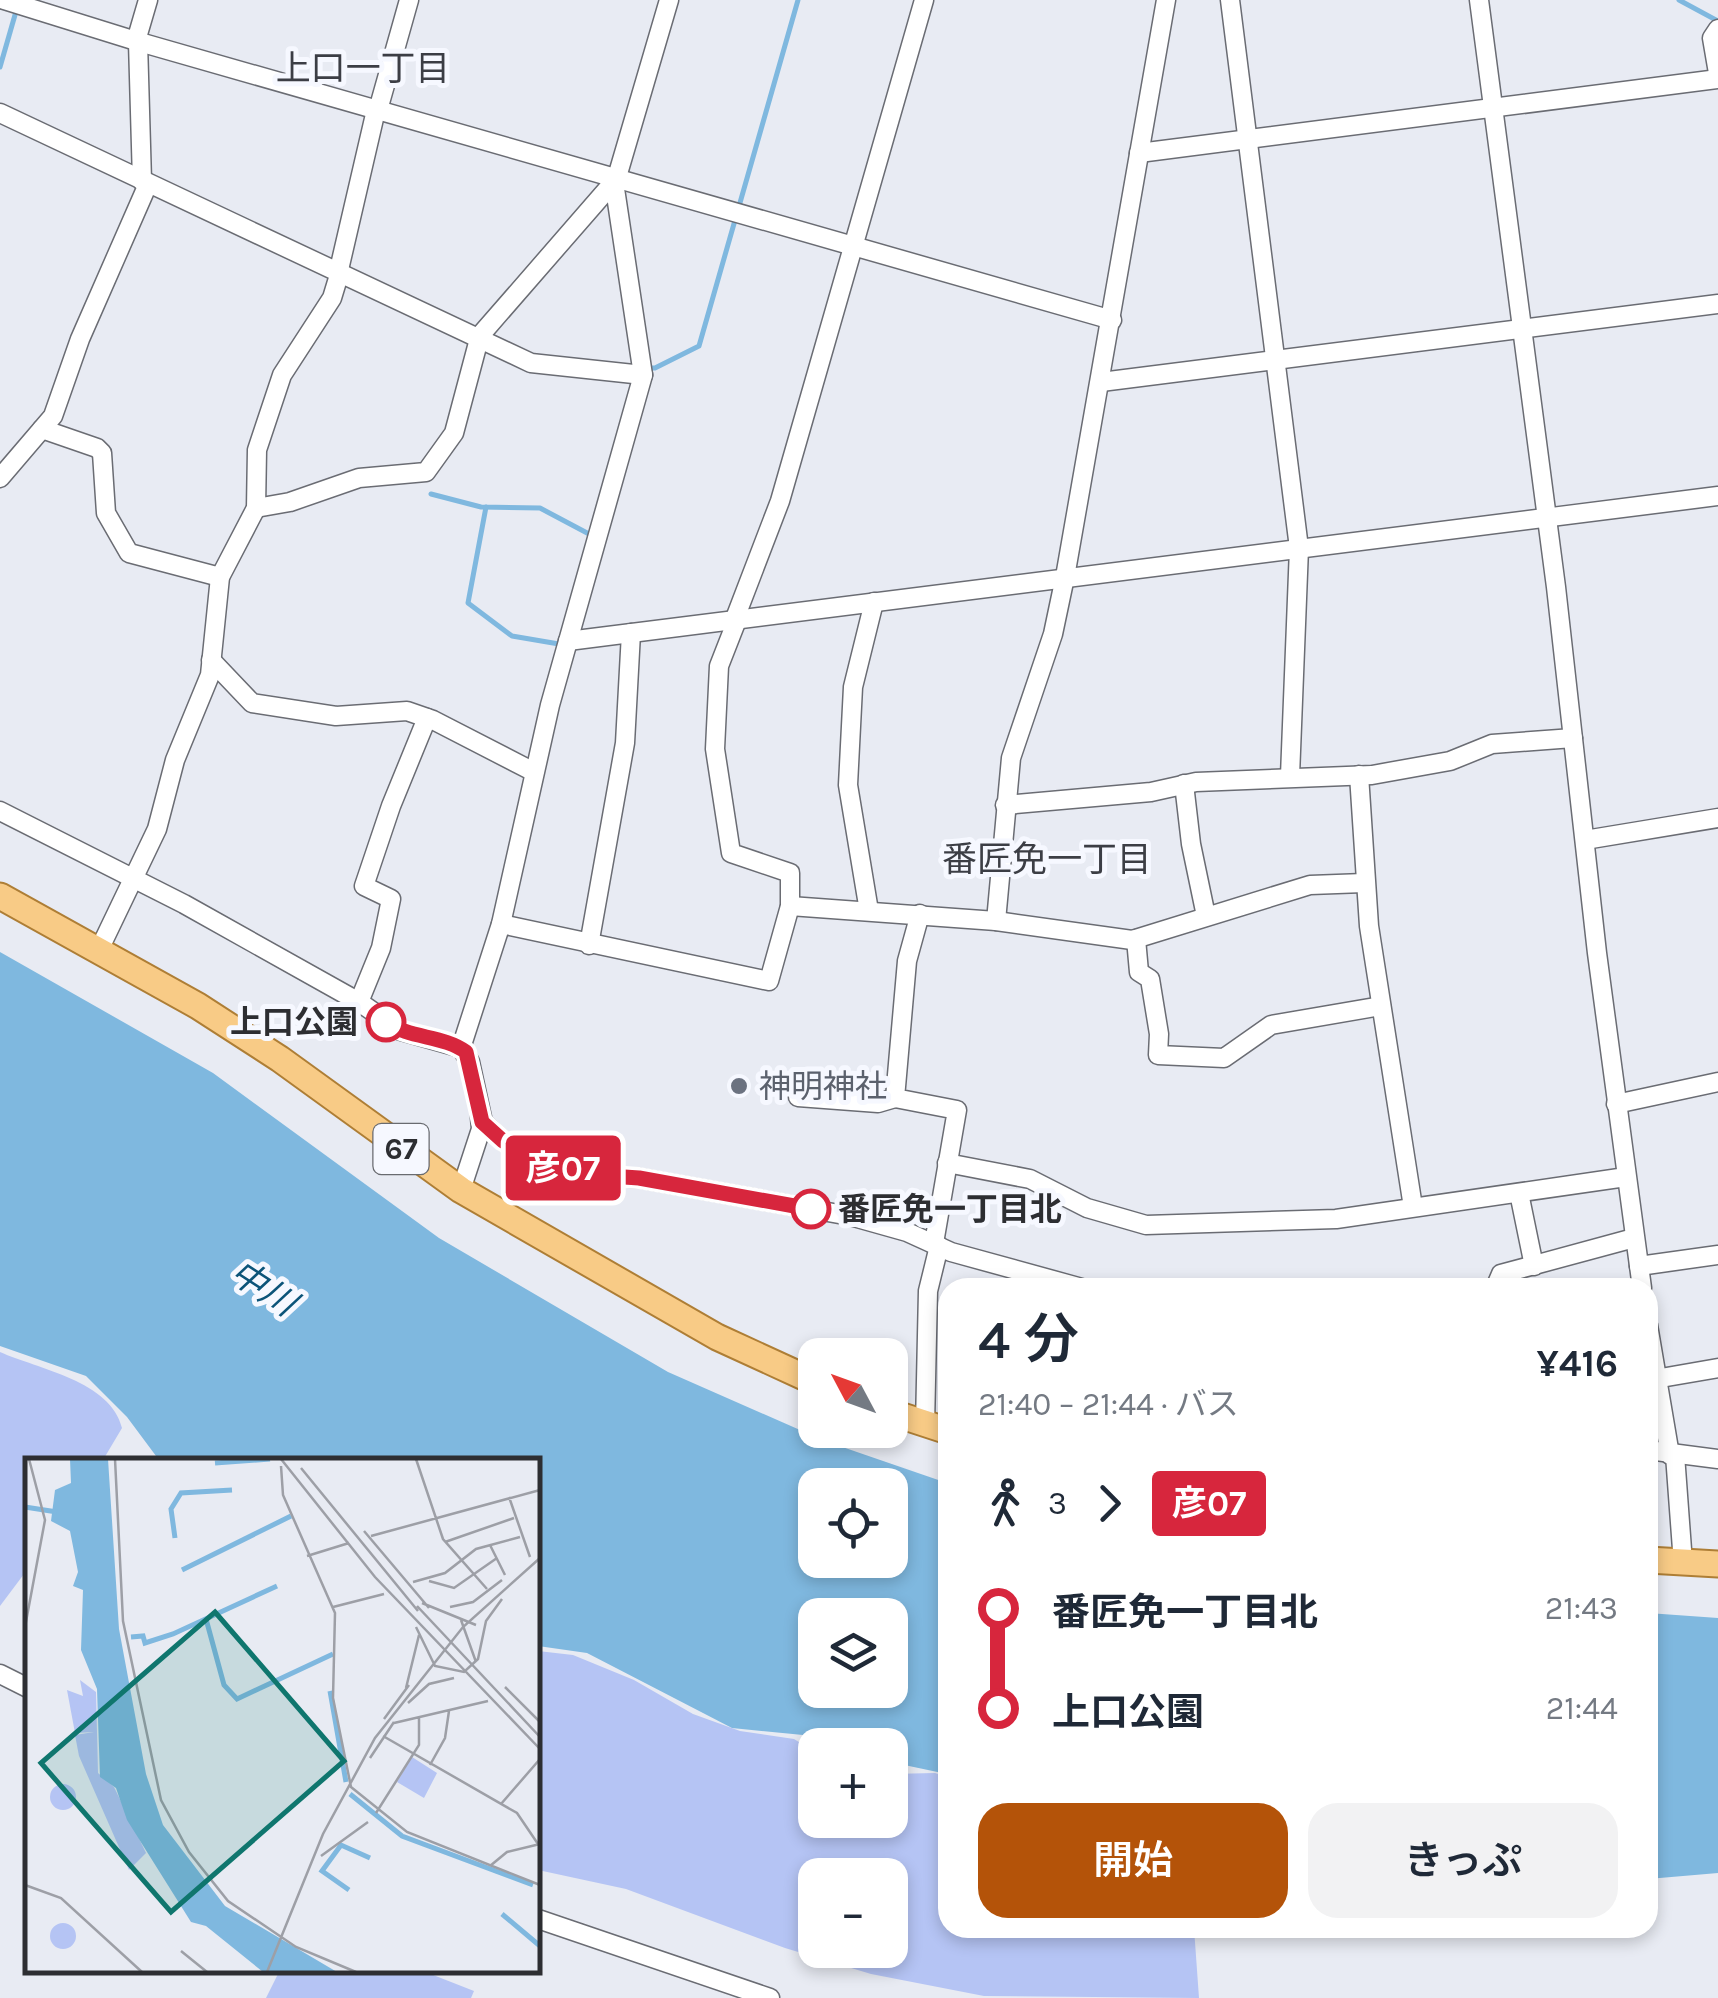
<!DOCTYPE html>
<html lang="ja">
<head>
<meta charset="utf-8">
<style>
	:root { --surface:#fff; --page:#f2f2f3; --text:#1f2937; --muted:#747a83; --accent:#b45309 }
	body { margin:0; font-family:Karla,"Noto Sans JP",sans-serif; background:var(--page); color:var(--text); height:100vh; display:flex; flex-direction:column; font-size:38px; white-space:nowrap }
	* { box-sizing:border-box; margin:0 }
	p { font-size:32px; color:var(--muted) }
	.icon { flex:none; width:55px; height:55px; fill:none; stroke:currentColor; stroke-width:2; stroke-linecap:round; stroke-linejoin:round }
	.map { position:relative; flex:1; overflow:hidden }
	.panel { position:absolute; left:938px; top:1278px; width:720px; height:660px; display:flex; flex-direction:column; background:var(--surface); border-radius:30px; box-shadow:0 5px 15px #0003 }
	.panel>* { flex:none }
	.badge { padding:0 20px; border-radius:8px; font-size:35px; line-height:65px }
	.needle { width:65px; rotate:311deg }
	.controls { position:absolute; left:798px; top:1338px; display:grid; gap:20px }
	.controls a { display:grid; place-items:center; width:110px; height:110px; border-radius:20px; background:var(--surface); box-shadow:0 5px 15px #0003; font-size:50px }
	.map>.badge { position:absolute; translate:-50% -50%; box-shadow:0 0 0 5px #fff }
	.legs { display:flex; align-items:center; gap:15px; height:110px; padding:0 40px; font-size:32px }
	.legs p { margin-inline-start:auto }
	.head { display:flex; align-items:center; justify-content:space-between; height:170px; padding:0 40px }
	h1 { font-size:55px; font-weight:600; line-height:75px }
	.cta { display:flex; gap:20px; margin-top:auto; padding:20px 40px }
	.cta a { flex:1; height:115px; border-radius:30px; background:var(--accent); color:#fff; font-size:40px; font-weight:600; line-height:115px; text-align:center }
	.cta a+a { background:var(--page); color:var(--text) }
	ul { padding:0 40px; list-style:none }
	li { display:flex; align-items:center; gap:35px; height:100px; font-size:38px }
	li i { display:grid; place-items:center; width:15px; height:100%; margin:0 12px; background:currentColor }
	li i::after { content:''; width:25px; height:25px; margin:-12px; border:8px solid; border-radius:50%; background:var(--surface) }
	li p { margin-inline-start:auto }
	li:first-child i { background:linear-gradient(#0000 50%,currentColor 0) }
	li:last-child i { background:linear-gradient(currentColor 50%,#0000 0) }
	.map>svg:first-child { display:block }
	.green { fill:#b5c4f4; fill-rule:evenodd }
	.water { fill:#7fb8df; fill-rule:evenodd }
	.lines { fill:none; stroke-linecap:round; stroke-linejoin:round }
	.stream { stroke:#7fb8df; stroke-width:5 }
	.minor-casing { stroke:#6a6c73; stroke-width:21 }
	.primary-casing { stroke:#ae7e35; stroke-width:29 }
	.minor { stroke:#fff; stroke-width:18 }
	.primary { stroke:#f8cb86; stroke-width:25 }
	.line-1-casing { stroke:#fff; stroke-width:22 }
	.line-1 { stroke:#d7263d; stroke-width:15 }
	.stop-1-dot { fill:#fff; stroke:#d7263d; stroke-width:5 }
	.worship-dot { fill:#6b7280; stroke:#f6f8ff; stroke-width:4 }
	.labels { text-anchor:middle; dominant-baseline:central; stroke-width:10; stroke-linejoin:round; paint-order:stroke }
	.shield { fill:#f6f8ff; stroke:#696b70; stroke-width:2.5 }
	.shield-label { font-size:30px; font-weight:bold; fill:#2d2e32 }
	.stop-label { font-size:32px; font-weight:bold; fill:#2d2e32; stroke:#f6f8ff; text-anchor:end }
	.worship-label { font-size:32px; fill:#5b616d; stroke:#f6f8ff; text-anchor:start }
	.neighbourhood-label { font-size:35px; fill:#3c3e45; stroke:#f6f8ff }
	.water-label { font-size:35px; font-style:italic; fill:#0c5479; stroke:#f6f8ff }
	.inset-river { fill:none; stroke:#7fb8df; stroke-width:5 }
	.inset-road { fill:none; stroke:#9d9fa6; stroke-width:2.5 }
	.view { fill:#0f766e; fill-opacity:0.15; stroke:#0f766e; stroke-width:5 }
	.inset-edge { fill:none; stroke:#2d2e32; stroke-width:5 }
</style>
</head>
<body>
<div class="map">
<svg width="1718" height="1998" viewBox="0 0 1718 1998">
	<rect width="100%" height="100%" fill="#e8ebf3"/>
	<!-- green -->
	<g class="green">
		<path d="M0 1352C38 1369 111 1381 122 1428L103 1460H28L27 1570 0 1606Z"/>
		<path d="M538 1651 573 1655 634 1680 693 1714 740 1731 794 1739 815 1752V1820H890V1774L935 1773 947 1777 948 1928H1194L1199 1998 984 1996 871 1974 785 1948 626 1889 538 1870ZM890 1875V1950H815V1875Z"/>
		<polygon points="280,1970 423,1971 474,1991 471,1998 266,1998"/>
	</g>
	<!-- water -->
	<g class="water">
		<path d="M0 952 213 1073 439 1238 668 1372 825 1441 947 1483V1774L890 1762V1745H821L803 1735 732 1728 587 1653 538 1646V1460H159L127 1417 86 1376 0 1346ZM815 1485H890V1560H815ZM815 1615H890V1690H815Z"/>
		<polygon points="1648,1613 1718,1618 1718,1873 1648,1879"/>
	</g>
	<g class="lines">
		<!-- stream -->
		<g class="stream">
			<polyline points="1679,0 1718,21"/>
			<polyline points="0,67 17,8"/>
			<polyline points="645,368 655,368 699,346 798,0"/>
			<polyline points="431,494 481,507 540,508 589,534"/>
			<polyline points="486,507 468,603 512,636 559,644"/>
		</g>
		<defs>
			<g id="minor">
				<polyline points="4,0 136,41 1112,320"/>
				<polyline points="1230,0 1299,548 1290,776"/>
				<polyline points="1479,0 1556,587 1597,953 1642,1288"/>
				<polyline points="1718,29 1712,38 1718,73"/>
				<polyline points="136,41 148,0"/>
				<polyline points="138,42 142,181"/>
				<polyline points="378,110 409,0"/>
				<polyline points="0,113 531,363 643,375"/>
				<polyline points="1139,153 1718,79"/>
				<polyline points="617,177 669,0"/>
				<polyline points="338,274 376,110"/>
				<polyline points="477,339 618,177"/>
				<polyline points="1101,382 1718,304"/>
				<polyline points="42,429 97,448 102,453 106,513 129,553 220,577"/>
				<polyline points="0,478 53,416 80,339 148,184"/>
				<polyline points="256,508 290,502 359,478 426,472 454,433 479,339"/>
				<polyline points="734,621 780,501 924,0"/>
				<polyline points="568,641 1718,496"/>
				<polyline points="211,660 252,703 336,716 407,711 433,720 534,772"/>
				<polyline points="1359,775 1369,926 1413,1207"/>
				<polyline points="1184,784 1191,844 1206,916"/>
				<polyline points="1005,805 1151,792 1196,782 1372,775 1450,761 1492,744 1573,738"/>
				<polyline points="0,811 184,904 359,1002 401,1031 461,1048 470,1062 483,1122 503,1141 539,1159 590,1176 639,1178 850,1216 907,1232 951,1252 1082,1288"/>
				<polyline points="1585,840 1718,818"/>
				<polyline points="790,906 996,921 1132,940 1310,885 1364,883"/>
				<polyline points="869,911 848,785 853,687 874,602"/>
				<polyline points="920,914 907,961 895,1098 957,1110 934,1243"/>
				<polyline points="996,921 1011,758 1053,634 1065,577 1166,0"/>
				<polyline points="501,924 769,981 790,906 790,873 731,853 715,749 719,666 737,620"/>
				<polyline points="1136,939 1139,972 1150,979 1159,1034 1158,1055 1224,1058 1271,1025 1381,1006"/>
				<polyline points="589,945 625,743 631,633"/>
				<polyline points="99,950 157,829 175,760 210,675 220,577 256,508 257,450 282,375 332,298 339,275"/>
				<polyline points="359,1002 381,948 391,899 364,886 391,806 427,718"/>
				<polyline points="461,1048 501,924 550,705 643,375 614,182"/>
				<polyline points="798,1097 878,1103 895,1098"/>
				<polyline points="1616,1104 1718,1082"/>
				<polyline points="947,1163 1030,1179 1087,1208 1146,1225 1336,1219 1626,1177"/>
				<polyline points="461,1190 481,1129 480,1117"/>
				<polyline points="1519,1193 1534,1266"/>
				<polyline points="1639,1266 1718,1255"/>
				<polyline points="1495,1288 1501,1274 1634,1238"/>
				<polyline points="1648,1325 1670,1455"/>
				<polyline points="1655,1379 1718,1368"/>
				<polyline points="925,1425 928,1291 939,1246"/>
				<polyline points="1648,1450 1718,1459"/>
				<polyline points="1675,1455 1683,1563"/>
				<polyline points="0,1674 28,1688"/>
				<polyline points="538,1919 770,1998"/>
			</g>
			<g id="primary">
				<polyline points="0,896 198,1006 280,1059 461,1190 717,1337 815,1382"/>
				<polyline points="890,1412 948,1431"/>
				<polyline points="1648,1560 1718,1564"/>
			</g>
		</defs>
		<!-- minor casing -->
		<use href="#minor" class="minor-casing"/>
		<!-- primary casing -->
		<use href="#primary" class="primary-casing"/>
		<!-- minor -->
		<use href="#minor" class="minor"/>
		<!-- primary -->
		<use href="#primary" class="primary"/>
	</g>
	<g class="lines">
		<defs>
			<path id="line-1" d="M386 1022C410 1039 443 1035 466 1052L482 1122 503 1141 519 1150 580 1174 639 1178 811 1209"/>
		</defs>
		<!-- line-1 casing -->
		<use href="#line-1" class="line-1-casing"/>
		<!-- line-1 -->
		<use href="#line-1" class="line-1"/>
	</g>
	<!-- markers -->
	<g class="stop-1-dot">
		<circle cx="386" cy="1022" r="18"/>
		<circle cx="811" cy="1209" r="18"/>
	</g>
	<circle class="worship-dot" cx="739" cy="1086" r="10"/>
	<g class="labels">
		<!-- shield labels -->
		<rect class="shield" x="373.5" y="1124" width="55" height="50" rx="8"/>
		<g class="shield-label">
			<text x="401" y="1149">67</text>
		</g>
		<!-- stop labels -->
		<g class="stop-label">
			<text x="358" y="1022">上口公園</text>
			<text x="838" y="1209" text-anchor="start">番匠免一丁目北</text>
		</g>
		<!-- worship labels -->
		<g class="worship-label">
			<text x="759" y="1086">神明神社</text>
		</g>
		<!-- neighbourhood labels -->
		<g class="neighbourhood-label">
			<text x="363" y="68">上口一丁目</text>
			<text x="1047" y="859">番匠免一丁目</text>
		</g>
		<!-- water labels -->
		<g class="water-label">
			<text transform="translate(263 1288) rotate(33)">中川</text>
		</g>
	</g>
	<!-- overview -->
	<g transform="translate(25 1458)">
		<rect width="515" height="515" fill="#e8ebf3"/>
		<path d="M55 222 71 234 73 315 89 329 121 395 104 412 54 298 50 277 69 274 50 275 42 232 58 238ZM387 299 412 315 399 340 372 324ZM25 339a13 13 0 1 1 26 0a13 13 0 1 1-26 0ZM25 478a13 13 0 1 1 26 0a13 13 0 1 1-26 0Z" fill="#b5c4f4"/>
		<path d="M45 1H83L94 171 121 316 138 367 200 448 312 514H238L181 468 166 464 102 362 91 330 75 319 72 231 56 192 58 132 48 128 53 114 45 73 26 63 30 32 46 25Z" fill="#7fb8df"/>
		<path class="inset-river" d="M190 5 245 1M0 49 32 54M150 80 146 51 156 35 207 32M157 112 266 58M181 161 199 227 212 241 308 196M106 179 118 178 120 185 148 176 252 128M305 233 321 324M325 336 377 378 508 427M324 432 297 413 316 387 345 400M477 456 515 488"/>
		<path class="inset-road" d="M90 1 98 163 136 342 164 394 203 443 271 489 331 514M256 1 350 119 515 291M391 1 418 81 462 131M256 8 258 37 310 155 308 240 326 329 382 374 515 427M276 10 393 153M484 39 505 99M339 73 404 150M346 78 515 32M420 84 489 60M465 87 480 117M282 98 324 85M404 123 429 130 472 100M388 124 420 115 451 91 495 79M397 145 451 167M392 148 515 279M308 149 359 136M425 149 448 144 477 122M436 162 451 204M0 169 20 62 4 1M391 169 410 208 439 214 453 201 461 163 477 141M480 229 515 264M381 230 394 177M383 245 404 226 429 220M359 261 384 227M369 265 463 243M358 278 492 355 513 386M345 300 369 264M405 307 420 280 424 253M476 346 515 301M351 355 394 287V259M296 398 343 364M465 408 482 394 515 386M0 427 36 440 117 514M156 493 182 514M242 514 298 376 350 280 438 169 515 100"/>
		<path class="view" d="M190 154 319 303 146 454 16 305Z"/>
		<rect width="515" height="515" class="inset-edge"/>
	</g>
</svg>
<div class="controls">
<a><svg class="needle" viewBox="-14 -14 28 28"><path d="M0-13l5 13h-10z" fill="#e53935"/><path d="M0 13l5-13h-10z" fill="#747a83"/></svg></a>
<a><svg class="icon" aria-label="locate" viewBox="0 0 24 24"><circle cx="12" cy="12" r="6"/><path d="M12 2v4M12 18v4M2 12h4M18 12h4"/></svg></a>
<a><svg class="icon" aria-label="layers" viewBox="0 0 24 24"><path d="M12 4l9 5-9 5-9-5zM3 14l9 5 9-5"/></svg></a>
<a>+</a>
<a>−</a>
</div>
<b class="badge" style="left:563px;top:1168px;background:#d7263d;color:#fff">彦07</b>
<section class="panel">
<div class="head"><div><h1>4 分</h1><p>21:40 – 21:44 · バス</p></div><b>¥416</b></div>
<div class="legs"><svg class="icon" aria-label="walk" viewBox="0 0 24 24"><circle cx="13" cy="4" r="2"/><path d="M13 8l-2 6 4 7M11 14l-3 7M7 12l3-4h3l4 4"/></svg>3<svg class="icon" aria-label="forward" viewBox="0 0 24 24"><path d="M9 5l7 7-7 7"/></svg><b class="badge" style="background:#d7263d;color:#fff">彦07</b></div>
<ul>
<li><i style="color:#d7263d"></i><b>番匠免一丁目北</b><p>21:43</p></li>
<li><i style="color:#d7263d"></i><b>上口公園</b><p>21:44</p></li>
</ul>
<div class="cta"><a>開始</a><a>きっぷ</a></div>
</section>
</div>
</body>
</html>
